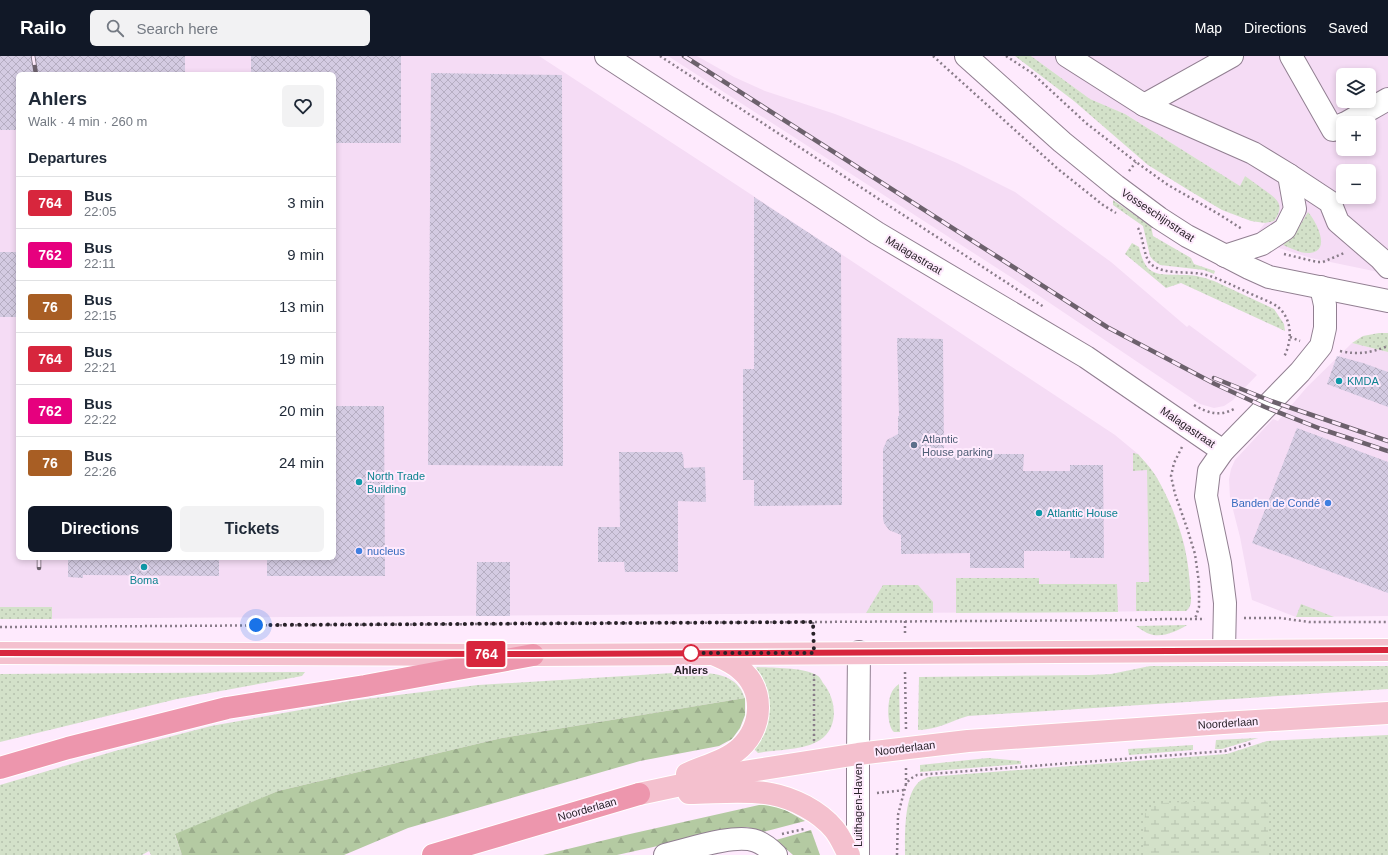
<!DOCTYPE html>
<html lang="en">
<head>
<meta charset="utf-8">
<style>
	:root { --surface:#fff; --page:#f2f2f3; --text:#1f2937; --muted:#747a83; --line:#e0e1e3; --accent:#111827 }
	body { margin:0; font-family:Helvetica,sans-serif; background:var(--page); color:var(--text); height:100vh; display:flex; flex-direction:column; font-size:15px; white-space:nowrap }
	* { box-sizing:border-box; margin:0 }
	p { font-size:13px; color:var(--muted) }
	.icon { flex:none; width:22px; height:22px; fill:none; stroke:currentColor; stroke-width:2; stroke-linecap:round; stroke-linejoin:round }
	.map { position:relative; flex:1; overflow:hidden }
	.panel { position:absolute; left:16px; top:16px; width:320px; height:488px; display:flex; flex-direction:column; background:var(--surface); border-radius:6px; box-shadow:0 2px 6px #0003 }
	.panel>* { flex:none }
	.badge { padding:0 8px; border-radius:3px; font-size:14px; line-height:26px }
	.fabs { position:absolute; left:1336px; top:12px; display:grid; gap:8px }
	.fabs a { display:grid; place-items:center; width:40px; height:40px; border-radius:6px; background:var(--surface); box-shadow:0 2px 6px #0003; font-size:20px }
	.you { position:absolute; width:20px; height:20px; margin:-10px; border:3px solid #fff; border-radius:50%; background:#1a73e8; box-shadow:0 0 0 6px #1a73e833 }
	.map>.badge { position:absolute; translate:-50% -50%; box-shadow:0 0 0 2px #fff }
	h2 { padding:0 12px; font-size:15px; line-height:36px }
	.round { display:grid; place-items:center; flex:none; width:42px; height:42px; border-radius:6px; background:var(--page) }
	.headline { display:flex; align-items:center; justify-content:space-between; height:68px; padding:0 12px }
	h1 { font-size:19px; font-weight:800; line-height:30px }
	.cta { display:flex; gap:8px; margin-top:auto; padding:8px 12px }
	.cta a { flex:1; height:46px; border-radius:6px; background:var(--accent); color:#fff; font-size:16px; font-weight:800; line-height:46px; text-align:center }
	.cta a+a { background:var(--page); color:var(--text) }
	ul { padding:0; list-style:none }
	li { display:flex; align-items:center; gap:12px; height:52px; padding:0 12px; border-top:1px solid var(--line) }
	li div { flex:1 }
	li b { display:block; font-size:15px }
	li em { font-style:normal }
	li .badge { min-width:44px; font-weight:700; text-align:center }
	header { display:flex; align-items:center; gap:24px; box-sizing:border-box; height:56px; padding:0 20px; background:var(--accent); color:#fff }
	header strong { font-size:19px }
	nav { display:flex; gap:22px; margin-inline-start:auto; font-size:14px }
	.search { width:280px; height:36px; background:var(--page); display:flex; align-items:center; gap:10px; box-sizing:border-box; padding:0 14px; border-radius:6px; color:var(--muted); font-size:15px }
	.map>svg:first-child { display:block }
	.built { fill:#f5dcf5; fill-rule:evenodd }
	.grass { fill:url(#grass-dots) }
	.forest { fill:url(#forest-firs) }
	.wetland { fill:url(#wetland-marsh) }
	.building { fill:url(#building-cross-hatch) }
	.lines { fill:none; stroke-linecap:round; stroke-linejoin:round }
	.minor-casing { stroke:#917f91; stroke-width:24 }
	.major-casing { stroke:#fff; stroke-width:24 }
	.highway-casing { stroke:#fff; stroke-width:24 }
	.path { stroke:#897c89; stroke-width:2.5; stroke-dasharray:2 3; stroke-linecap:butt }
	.minor { stroke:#fff; stroke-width:22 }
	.major { stroke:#f4c0ce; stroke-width:22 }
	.highway { stroke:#ed96ad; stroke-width:22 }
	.rail-casing { stroke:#6c616c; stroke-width:4.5 }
	.rail { stroke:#feeafd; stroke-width:3; stroke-dasharray:9; stroke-linecap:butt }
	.line-casing { stroke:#fff; stroke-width:9 }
	.line { stroke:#d7263d; stroke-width:6 }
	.walk { stroke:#282128; stroke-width:4; stroke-dasharray:0 7.2 }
	.culture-dot { fill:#0f9aa8; stroke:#feeafd; stroke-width:1.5 }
	.service-dot { fill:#5c6f8a; stroke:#feeafd; stroke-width:1.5 }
	.shop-dot { fill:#3f7fe0; stroke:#feeafd; stroke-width:1.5 }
	.stop-dot { fill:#fff; stroke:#d7263d; stroke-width:2 }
	.labels { text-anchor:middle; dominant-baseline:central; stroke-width:4; stroke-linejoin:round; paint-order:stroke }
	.street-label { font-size:11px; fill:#282128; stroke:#feeafd }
	.culture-label { font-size:11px; fill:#0d838f; stroke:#feeafd; text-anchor:start }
	.service-label { font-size:11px; fill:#4e5e75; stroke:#feeafd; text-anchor:start }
	.shop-label { font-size:11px; fill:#366cbe; stroke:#feeafd; text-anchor:end }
	.stop-label { font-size:11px; font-weight:bold; fill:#282128; stroke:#feeafd }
</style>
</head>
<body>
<header>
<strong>Railo</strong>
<div class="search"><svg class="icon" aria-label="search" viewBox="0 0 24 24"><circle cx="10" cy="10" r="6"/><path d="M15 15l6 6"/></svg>Search here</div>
<nav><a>Map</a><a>Directions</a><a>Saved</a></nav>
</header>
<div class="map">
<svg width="1388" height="799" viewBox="0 0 1388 799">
	<defs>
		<pattern id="grass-dots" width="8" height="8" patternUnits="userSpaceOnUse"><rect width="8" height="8" fill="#d3e1c9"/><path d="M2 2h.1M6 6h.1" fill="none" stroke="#b5c1ad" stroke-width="1.8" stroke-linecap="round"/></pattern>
		<pattern id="forest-firs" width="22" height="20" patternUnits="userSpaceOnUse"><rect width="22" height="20" fill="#b4caa2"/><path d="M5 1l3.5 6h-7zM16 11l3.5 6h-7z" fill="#9bad8c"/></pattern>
		<pattern id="wetland-marsh" width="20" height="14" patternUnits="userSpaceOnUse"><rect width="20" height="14" fill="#d3e1c9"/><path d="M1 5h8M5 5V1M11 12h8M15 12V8" fill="none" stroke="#b5c1ad"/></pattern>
		<pattern id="building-cross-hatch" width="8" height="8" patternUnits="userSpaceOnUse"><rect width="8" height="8" fill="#d4cbe2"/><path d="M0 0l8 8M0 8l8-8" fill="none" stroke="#b6aec2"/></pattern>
	</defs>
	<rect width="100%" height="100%" fill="#feeafd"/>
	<!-- built -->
	<g class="built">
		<path d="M0 0H539L729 124 1115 379 1138 398 1156 420 1173 454 1185 491 1190 526 1191 548 1189 553 1186 555 0 563ZM18 18H334V502H18Z"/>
		<polygon points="668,0 697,0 734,21 765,35 835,58 910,87 957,107 1015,136 1111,206 1187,271 1189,269 1257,319 1233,344 1224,350 1214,352 1200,348 1017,225"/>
		<path d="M1031 0H1388V218L1311 202 1279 192 1255 180 1265 167 1274 165 1245 120 1240 130 1125 58 1090 43ZM1343 19H1369V45H1343ZM1343 67H1369V93H1343ZM1343 115H1369V141H1343Z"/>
		<polygon points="1352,287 1388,296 1388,560 1296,561 1252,544 1240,481 1230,442 1229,423 1231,413 1235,404 1273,363 1278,365 1307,331"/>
	</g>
	<!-- grass -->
	<g class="grass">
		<path d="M1015 0H1031L1090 43 1125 58 1240 130 1245 120C1251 124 1257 129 1263 133 1277 143 1286 149 1274 165L1265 167 1251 165 1222 154 1190 135 1148 109 1074 45Z"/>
		<polygon points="1113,144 1151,170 1153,180 1191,202 1194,208 1215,215 1214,218 1204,214 1160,209 1153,204 1150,200 1143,170 1113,149"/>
		<path d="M1308 156C1316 165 1332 195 1310 197 1301 198 1291 192 1283 189L1299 171Z"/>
		<path d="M1132 187 1139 191C1146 223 1159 218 1186 219 1196 219 1205 222 1214 225L1274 253 1284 268 1285 275 1181 227 1166 232 1125 198Z"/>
		<polygon points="1379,277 1388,277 1388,296 1352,287 1363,280"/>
		<path d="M1133 397 1138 398C1144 405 1152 413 1157 422 1176 455 1189 494 1190 533 1191 540 1193 550 1186 555H1136V526H1149L1147 414 1133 415Z"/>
		<polygon points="956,522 1039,522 1039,528 1117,528 1118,556 956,557"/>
		<polygon points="883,529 918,529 933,546 933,557 866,557"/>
		<polygon points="1301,548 1334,561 1296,561"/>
		<rect x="0" y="551" width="52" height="12"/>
		<path d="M1187 569C1176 576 1160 583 1147 577 1143 575 1139 572 1136 570Z"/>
		<path d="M1150 610H1388V633L968 660C951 665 936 674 918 674L919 621 1089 619 1111 618Z"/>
		<path d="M757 611C772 612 805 611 818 620 820 621 822 625 823 627 836 642 840 671 820 684 803 695 778 693 758 697L754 693 760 683 754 615Z"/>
		<polygon points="305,616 302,620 177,643 0,686 0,618"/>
		<path d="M689 616C705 617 728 616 739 631 742 634 743 639 745 642L502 682 278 735 175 779 182 799H151L149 795 142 799H0V729L115 695 211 670 350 645 478 629Z"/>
		<path d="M899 628 900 676H894C887 670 887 647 891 638 892 634 895 631 899 628Z"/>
		<path d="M1388 679V799H905C905 780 904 742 917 728 920 724 924 723 928 721L1227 698 1267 685Z"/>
		<polygon points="1258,682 1222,693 1215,693 1216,684"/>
		<polygon points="1193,689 1193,694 1129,699 1128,693"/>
		<polygon points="988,702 1021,705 1021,708 920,716 920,709"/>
	</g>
	<!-- forest -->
	<g class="forest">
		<polygon points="745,642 745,659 740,672 732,683 719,690 640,705 408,772 344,799 182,799 175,778 278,735 502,682"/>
		<polygon points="767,748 782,752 805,765 763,776 747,771 739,772 617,799 543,799 630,778 759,749"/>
		<polygon points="811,774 820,799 793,799 776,784"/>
	</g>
	<!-- wetland -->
	<polygon class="wetland" points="1261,743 1267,745 1269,751 1267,799 1143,799 1145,756 1154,749 1162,747"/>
	<!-- building -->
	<g class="building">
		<polygon points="0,0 185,0 185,18 18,18 18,74 0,74"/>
		<polygon points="251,0 401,0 401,87 334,87 334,18 251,18"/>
		<polygon points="431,17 562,19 563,410 428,409"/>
		<polygon points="754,141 841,198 842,449 754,450 754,424 743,424 743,313 754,313"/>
		<rect x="0" y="196" width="18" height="65"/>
		<polygon points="897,282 943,283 944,398 1024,398 1023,415 1070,415 1070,409 1103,409 1104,502 1070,502 1070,495 1024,495 1024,512 970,512 970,497 901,498 901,479 889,474 884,467 883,463 883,393 887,384 898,378 898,360 899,360"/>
		<polygon points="1337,300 1363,307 1388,316 1388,351 1327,328"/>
		<polygon points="334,350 384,350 385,520 267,520 267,502 334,502"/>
		<polygon points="1297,372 1388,406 1388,537 1252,487"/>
		<polygon points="619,396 682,396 682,398 683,398 684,412 705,411 706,446 678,445 678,516 625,516 624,506 598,506 598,471 620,471"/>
		<polygon points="68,502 219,502 219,520 83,519 83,522 68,521"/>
		<polygon points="477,506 510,506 510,560 476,560"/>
	</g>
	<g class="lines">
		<defs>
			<g id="minor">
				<polyline points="606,0 877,177 1086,301 1223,395"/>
				<polyline points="966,0 1062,86 1116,130 1159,162 1187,180 1249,212 1269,221 1388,245"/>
				<polyline points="1067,0 1144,49 1232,0"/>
				<polyline points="1291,0 1333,74 1343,68"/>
				<polyline points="1144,49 1253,97 1289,119 1295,153 1285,173 1262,188 1225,200"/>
				<polyline points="1346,67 1388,43"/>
				<polyline points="1289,119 1330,146 1338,166 1381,203 1388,211"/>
				<polyline points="1224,595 1225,547 1220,507 1206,440 1209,415 1223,395 1300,316 1321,290 1325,272 1325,249 1321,231"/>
				<path d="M665 799C687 794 734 777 756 785 764 788 770 793 776 799"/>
				<polyline points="858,799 858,698 859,596"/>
			</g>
			<g id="major">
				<polyline points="0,597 533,599 1388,594"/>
				<path d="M687 718C704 710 726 705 740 692 763 670 765 634 740 613 732 606 722 602 713 598"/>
				<path d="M689 737C715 737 744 733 771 738 793 742 819 755 834 773 840 780 844 790 849 799"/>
				<polyline points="639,738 737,717 858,698 968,685 1223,667 1388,657"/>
			</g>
			<g id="highway">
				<polyline points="0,712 68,692 227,652 365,630 533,599"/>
				<polyline points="433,799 639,738"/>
			</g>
		</defs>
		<!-- minor casing -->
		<use href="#minor" class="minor-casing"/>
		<!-- major casing -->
		<use href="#major" class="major-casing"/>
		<!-- highway casing -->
		<use href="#highway" class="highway-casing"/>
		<!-- path -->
		<g class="path">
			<polyline points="660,0 1044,251"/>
			<polyline points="933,0 1058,113 1103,149 1116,157"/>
			<polyline points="1006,0 1032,17 1086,67 1136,106 1168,129 1217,157 1242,173"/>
			<polyline points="1129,115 1136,106"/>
			<path d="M1138 172C1144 182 1143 202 1152 209 1165 219 1187 215 1202 218 1217 221 1231 229 1245 235 1254 240 1270 245 1278 251 1293 264 1292 285 1284 301"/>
			<polyline points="1284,198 1317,206 1323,206 1344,197"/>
			<polyline points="1290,281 1300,285"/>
			<path d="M1340 295C1359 299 1370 297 1388 290"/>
			<path d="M1194 349C1208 357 1219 361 1234 353"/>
			<polyline points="1182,391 1174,407 1171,420 1175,438 1187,472 1195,498 1199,527 1199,551 1195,563"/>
			<polyline points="1244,562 1280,562 1309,566 1388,566"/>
			<polyline points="905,565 905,577"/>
			<polyline points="813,566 813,579"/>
			<polyline points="0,571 1139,564 1164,563 1205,563"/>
			<polyline points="905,616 906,673"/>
			<polyline points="814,618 814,685"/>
			<polyline points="906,712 906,728"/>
			<polyline points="877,737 905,734"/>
			<polyline points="782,778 804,773"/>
			<polyline points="897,799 898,759 906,728 910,723 917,719 1225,695 1252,687"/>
		</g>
		<!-- minor -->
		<use href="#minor" class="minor"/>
		<!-- major -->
		<use href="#major" class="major"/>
		<!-- highway -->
		<use href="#highway" class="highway"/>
		<defs>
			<g id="rail">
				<polyline points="33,0 36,18"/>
				<polyline points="684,0 1107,271 1215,328 1265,351 1321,373 1388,395"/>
				<polyline points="1214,322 1271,345 1388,385"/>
				<polyline points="39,502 39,512"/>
			</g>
		</defs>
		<!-- rail casing -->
		<use href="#rail" class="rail-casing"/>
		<!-- rail -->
		<use href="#rail" class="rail"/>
	</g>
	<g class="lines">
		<defs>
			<polyline id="line" points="0,597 532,598 1388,594"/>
		</defs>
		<!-- line casing -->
		<use href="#line" class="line-casing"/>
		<!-- line -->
		<use href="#line" class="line"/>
		<!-- walk -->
		<polyline class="walk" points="256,569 813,566 814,597 691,597"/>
	</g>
	<!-- markers -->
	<g class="culture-dot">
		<circle cx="1339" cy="325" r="4"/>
		<circle cx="359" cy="426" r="4"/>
		<circle cx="1039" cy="457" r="4"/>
		<circle cx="144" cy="511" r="4"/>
	</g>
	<circle class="service-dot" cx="914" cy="389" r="4"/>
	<g class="shop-dot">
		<circle cx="1328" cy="447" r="4"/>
		<circle cx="359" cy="495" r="4"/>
	</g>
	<circle class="stop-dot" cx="691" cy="597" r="8"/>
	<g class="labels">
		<!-- street labels -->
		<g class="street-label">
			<text transform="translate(1158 159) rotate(34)">Vosseschijnstraat</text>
			<text transform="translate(914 199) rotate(31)">Malagastraat</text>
			<text transform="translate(1188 371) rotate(34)">Malagastraat</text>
			<text transform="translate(1228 667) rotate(-4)">Noorderlaan</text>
			<text transform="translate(905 692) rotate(-7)">Noorderlaan</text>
			<text transform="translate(858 749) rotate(-90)">Luithagen-Haven</text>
			<text transform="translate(587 753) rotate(-16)">Noorderlaan</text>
		</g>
		<!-- culture labels -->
		<g class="culture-label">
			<text x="1347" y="325">KMDA</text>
			<text x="367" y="420">North Trade<tspan x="367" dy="13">Building</tspan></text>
			<text x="1047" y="457">Atlantic House</text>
			<text x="144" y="524" text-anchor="middle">Boma</text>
		</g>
		<!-- service labels -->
		<g class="service-label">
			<text x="922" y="383">Atlantic<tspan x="922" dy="13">House parking</tspan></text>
		</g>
		<!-- shop labels -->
		<g class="shop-label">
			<text x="1320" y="447">Banden de Condé</text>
			<text x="367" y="495" text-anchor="start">nucleus</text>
		</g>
		<!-- stop labels -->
		<g class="stop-label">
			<text x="691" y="614">Ahlers</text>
		</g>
	</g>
</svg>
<div class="fabs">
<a><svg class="icon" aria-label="layers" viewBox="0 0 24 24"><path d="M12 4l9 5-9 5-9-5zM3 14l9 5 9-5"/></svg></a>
<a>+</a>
<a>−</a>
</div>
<div class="you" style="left:256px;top:569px"></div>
<b class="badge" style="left:486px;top:598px;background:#d7263d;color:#fff">764</b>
<section class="panel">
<div class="headline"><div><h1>Ahlers</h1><p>Walk · 4 min · 260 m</p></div><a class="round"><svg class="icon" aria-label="heart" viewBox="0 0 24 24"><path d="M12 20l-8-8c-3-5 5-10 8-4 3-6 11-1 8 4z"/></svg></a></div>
<h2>Departures</h2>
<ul>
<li><span class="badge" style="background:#d7263d;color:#fff">764</span><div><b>Bus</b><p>22:05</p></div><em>3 min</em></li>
<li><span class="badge" style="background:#e6007e;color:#fff">762</span><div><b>Bus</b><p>22:11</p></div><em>9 min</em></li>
<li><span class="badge" style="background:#a85e24;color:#fff">76</span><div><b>Bus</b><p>22:15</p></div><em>13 min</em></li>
<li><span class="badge" style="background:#d7263d;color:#fff">764</span><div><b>Bus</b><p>22:21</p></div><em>19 min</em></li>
<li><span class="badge" style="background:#e6007e;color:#fff">762</span><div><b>Bus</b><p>22:22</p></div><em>20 min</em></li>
<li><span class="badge" style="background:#a85e24;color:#fff">76</span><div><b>Bus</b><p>22:26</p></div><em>24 min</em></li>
</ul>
<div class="cta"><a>Directions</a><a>Tickets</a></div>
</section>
</div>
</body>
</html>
